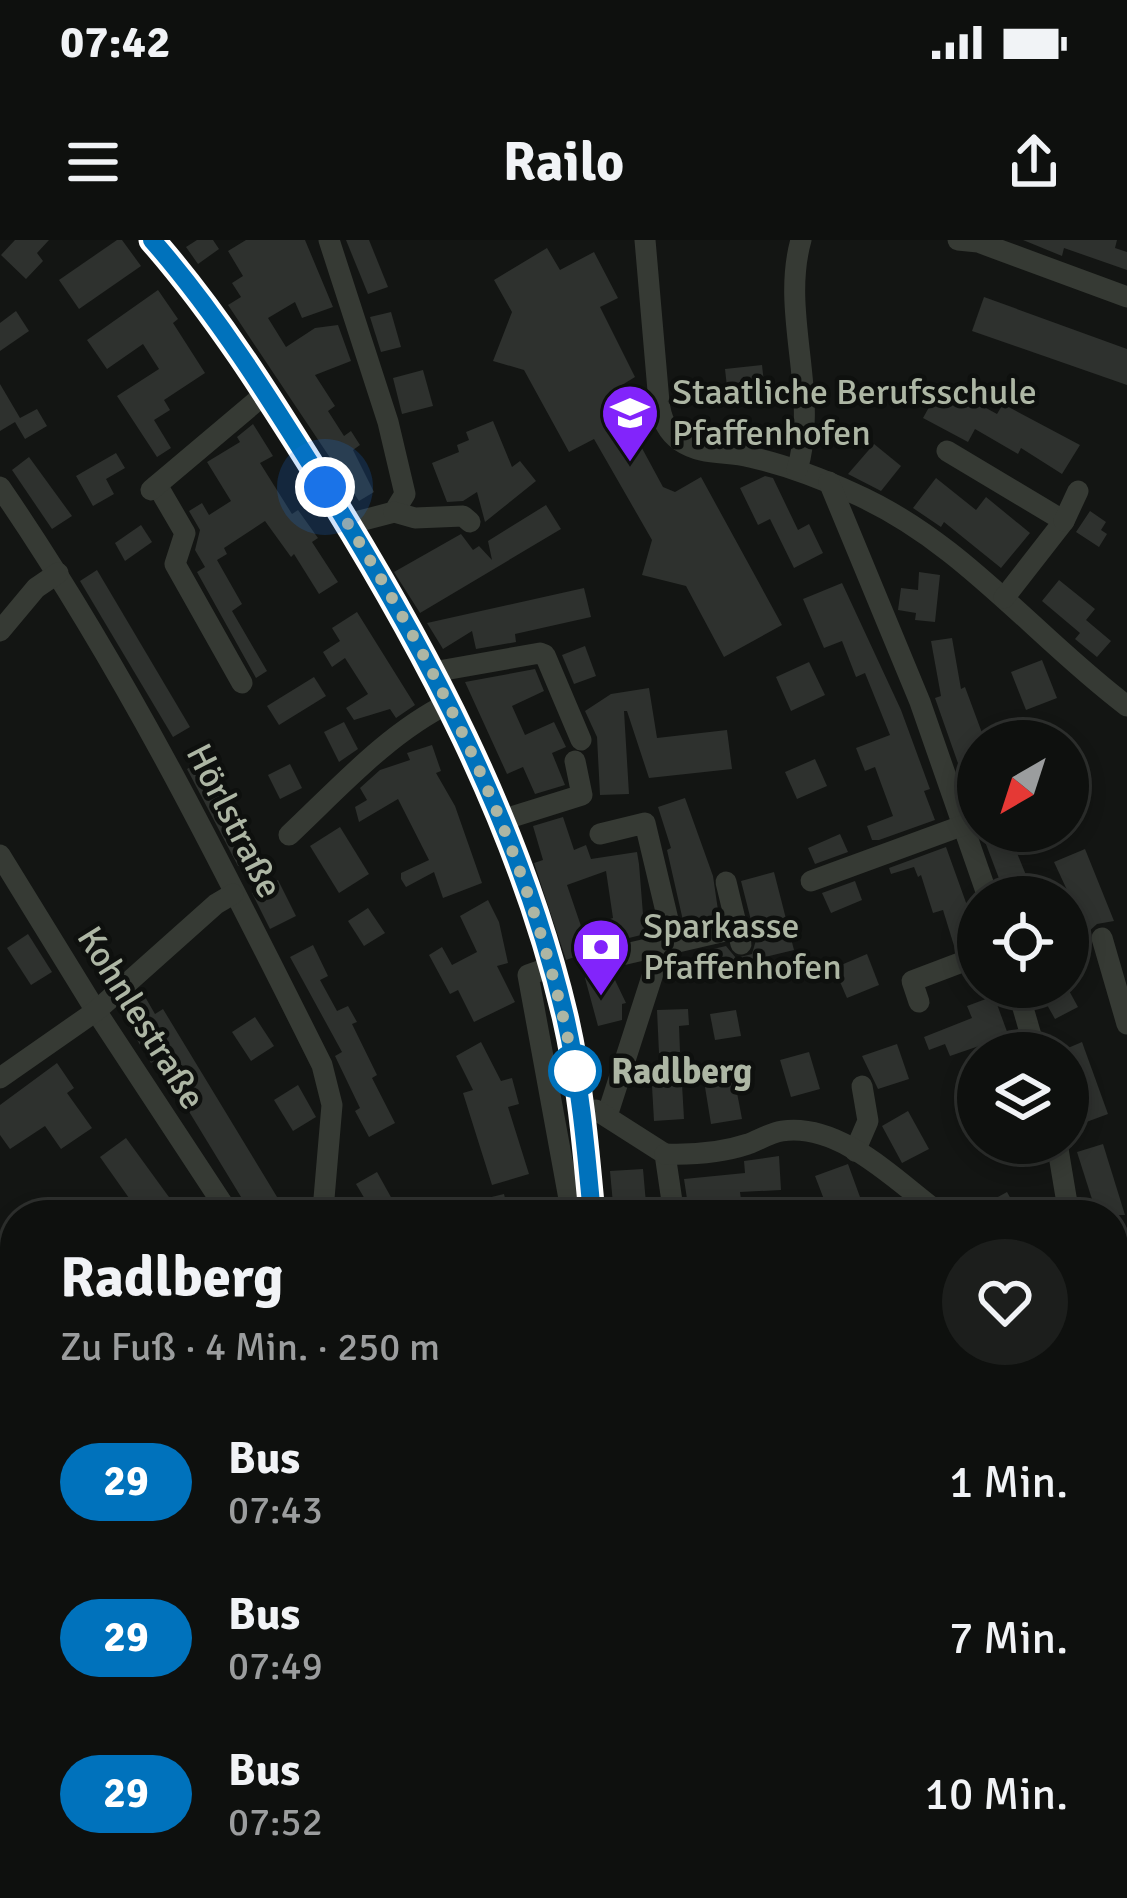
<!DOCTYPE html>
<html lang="de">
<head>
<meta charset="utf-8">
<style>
	:root { --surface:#0e100e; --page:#1c1e1c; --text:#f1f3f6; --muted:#9b9d9e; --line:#2e302e }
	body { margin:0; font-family:Signika,sans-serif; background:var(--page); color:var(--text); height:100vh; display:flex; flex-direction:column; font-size:45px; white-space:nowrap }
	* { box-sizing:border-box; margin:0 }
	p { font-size:39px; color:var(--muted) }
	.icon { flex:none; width:66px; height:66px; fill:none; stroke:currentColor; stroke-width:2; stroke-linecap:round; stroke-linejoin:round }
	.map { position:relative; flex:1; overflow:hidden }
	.drawer { position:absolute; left:0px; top:960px; width:1128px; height:699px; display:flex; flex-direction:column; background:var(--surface); border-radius:48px 48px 0 0; box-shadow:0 6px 18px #0003,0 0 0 3px var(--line) }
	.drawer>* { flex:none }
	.badge { padding:0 24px; border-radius:39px; font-size:42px; line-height:78px }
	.needle { width:78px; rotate:219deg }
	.fabs { position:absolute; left:957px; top:480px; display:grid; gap:24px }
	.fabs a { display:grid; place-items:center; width:132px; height:132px; border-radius:50%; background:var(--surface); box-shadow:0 6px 18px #0003,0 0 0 3px var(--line); font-size:60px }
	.you { position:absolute; width:60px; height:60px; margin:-30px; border:9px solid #fff; border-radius:50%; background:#1a73e8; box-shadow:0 0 0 18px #1a73e833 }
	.map>.badge { position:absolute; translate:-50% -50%; box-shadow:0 0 0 6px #fff }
	.round { display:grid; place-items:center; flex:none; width:126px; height:126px; border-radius:63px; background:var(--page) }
	.overview { display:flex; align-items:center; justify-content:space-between; height:204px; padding:0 60px }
	h1 { font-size:57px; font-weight:800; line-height:90px }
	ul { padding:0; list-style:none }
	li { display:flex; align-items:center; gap:36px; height:156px; padding:0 60px }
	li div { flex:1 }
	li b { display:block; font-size:45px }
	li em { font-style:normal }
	li .badge { min-width:132px; font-weight:700; text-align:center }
	.status { display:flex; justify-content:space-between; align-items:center; height:84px; padding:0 60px; background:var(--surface); direction:ltr }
	.status svg { height:33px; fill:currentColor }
	header { display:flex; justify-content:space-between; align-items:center; height:156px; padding:0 60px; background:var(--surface); font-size:54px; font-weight:800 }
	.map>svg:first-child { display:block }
	.building { fill:#2e312e; fill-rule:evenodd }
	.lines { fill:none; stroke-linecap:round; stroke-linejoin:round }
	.minor { stroke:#363a34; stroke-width:21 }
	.line-casing { stroke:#fff; stroke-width:27 }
	.line { stroke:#0072bc; stroke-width:18 }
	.walk { stroke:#adb6a4; stroke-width:12; stroke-dasharray:0 21.6 }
	.stop-dot { fill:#fff; stroke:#0072bc; stroke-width:6 }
	.labels { text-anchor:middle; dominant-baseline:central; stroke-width:9; stroke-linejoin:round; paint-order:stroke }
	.poi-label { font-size:36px; fill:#adb6a4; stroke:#0e100e; text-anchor:start }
	.street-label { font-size:36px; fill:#adb6a4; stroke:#0e100e }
	.stop-label { font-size:36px; font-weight:bold; fill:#adb6a4; stroke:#0e100e; text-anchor:start }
</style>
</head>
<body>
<div class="status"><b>07:42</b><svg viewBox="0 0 49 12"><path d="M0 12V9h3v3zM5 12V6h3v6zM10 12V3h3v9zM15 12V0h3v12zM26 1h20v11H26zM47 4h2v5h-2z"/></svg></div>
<header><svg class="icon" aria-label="menu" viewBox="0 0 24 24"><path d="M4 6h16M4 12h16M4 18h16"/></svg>Railo<svg class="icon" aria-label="share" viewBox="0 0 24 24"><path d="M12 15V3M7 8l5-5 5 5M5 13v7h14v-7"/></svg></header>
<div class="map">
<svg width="1127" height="1658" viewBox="0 0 1127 1658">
	<rect width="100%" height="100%" fill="#131513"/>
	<!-- building -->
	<g class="building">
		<polygon points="15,0 49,0 37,13 43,21 26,39 1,15"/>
		<polygon points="117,0 122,0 141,26 79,69 59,40"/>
		<polygon points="197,0 213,0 219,9 198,24 186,7"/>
		<polygon points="246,0 305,0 333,67 302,78 295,62 268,78 286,107 315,88 338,85 351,121 315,135 335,166 328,171 344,196 351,191 360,205 353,210 374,252 359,261 228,65 241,57 232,43 243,36 228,11"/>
		<polygon points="346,0 369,0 388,47 368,54"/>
		<polygon points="1023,0 1117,0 1115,8 1127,12 1127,30 1064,8 1062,16"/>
		<polygon points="547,8 560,30 594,12 618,58 600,67 635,137 617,148 621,155 617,162 663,247 675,252 701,237 782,385 724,417 686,346 642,335 652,300 594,199 569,212 524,130 493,121 512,72 494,40"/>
		<polygon points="158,50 178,79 173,83 205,133 164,160 170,170 154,180 171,208 157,217 117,156 159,129 143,104 107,129 87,100"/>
		<polygon points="984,57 1127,109 1127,145 972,91"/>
		<polygon points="16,71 29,91 0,111 0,83"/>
		<polygon points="391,72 401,107 381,112 370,77"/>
		<polygon points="762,125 766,161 729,165 725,129"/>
		<polygon points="423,130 433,166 402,174 393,138"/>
		<polygon points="0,144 20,178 37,169 47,186 25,199 15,182 0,191"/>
		<polygon points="942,144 997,174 1003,164 1080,205 1062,234 1021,208 1018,214 975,189 968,202 923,178"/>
		<polygon points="493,181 512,227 520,221 536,241 485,282 477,252 463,261 447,262 432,223 459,212 457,205 469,200 466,192"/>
		<polygon points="253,184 273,216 260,223 292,274 298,270 318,298 312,302 338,342 319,354 294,314 291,317 265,281 224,308 227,314 217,320 242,364 232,371 267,431 256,438 197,332 205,327 195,310 200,290 189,271 202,263 209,275 231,261 207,222 240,202 237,197"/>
		<polygon points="874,204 901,226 881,251 848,234"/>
		<polygon points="116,213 125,228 106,239 114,254 93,266 76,236"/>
		<polygon points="29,217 72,276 52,289 12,230"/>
		<polygon points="765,236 773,238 798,290 809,284 823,313 794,328 770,279 758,285 740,248"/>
		<polygon points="936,238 976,270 986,257 1030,293 1001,328 944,282 941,287 913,268"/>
		<polygon points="546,265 561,289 420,373 394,332 461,294 473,310 479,306 492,320 488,301"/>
		<polygon points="1090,271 1106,282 1101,290 1107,294 1099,307 1076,292"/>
		<polygon points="141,285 152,302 125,321 115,303"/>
		<polygon points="97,330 190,487 173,497 80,341"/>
		<polygon points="919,332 940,335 935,382 915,380 916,373 898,370 901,348 918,350"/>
		<polygon points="1059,340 1095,369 1086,380 1111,401 1097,417 1075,399 1080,393 1042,361"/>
		<polygon points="842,343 901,470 930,549 924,551 935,580 879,600 872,600 867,586 893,576 875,527 865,531 856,508 890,495 865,433 856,437 842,401 824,408 803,359"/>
		<polygon points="584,348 591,377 515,394 516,402 476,409 472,391 443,409 427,383"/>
		<polygon points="357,372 415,465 396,478 390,469 354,480 346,468 368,454 345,418 332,427 323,412 340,401 332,388"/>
		<polygon points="952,398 961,449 965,447 985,501 978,501 973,507 978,519 978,580 935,458 941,456 931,401"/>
		<polygon points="585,406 596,436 574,444 562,415"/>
		<polygon points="1042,420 1057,458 1026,470 1011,432"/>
		<polygon points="809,422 825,455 791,471 776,437"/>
		<polygon points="535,429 544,451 512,466 525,495 554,482 566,507 552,513 565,545 535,554 523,527 507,534 465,442"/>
		<polygon points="314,437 326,456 279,485 267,466"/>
		<polygon points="649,448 657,498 727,490 732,529 649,538 627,471 624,471 629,554 600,555 597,497 585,471 611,454"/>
		<polygon points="344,482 358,509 339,522 324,492"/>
		<polygon points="432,505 441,531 436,533 455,566 482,643 443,658 434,632 406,647 401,639 401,633 429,620 398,559 359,582 355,567 367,560 360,548 380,530 410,520 407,513"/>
		<polygon points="204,519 257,616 238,626 187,529"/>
		<polygon points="815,519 827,546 797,559 785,532"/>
		<polygon points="290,524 302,548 280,559 268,535"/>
		<polygon points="685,558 713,636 719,677 684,685 667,610 671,608 658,567"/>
		<path d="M563 577 574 610 586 605 591 619 637 612 639 624 644 687 648 686 649 693 613 702 603 711 609 740 614 738 626 763 622 764V780L598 786 585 738 586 713 566 720 534 623 543 620 533 586ZM606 631 613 678 582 689 567 645Z"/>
		<polygon points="340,587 369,634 339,653 310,606"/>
		<polygon points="981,591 1008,591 1035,657 1006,657"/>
		<polygon points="840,594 848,612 815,624 808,608"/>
		<polygon points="946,607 978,696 978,701 955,709 943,670 933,673 921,635 918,637 914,627 891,634 889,628"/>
		<polygon points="1085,609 1114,681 1097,684 1087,693 1054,622"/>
		<polygon points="774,632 794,710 733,725 735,731 706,738 700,712 726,706 736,718 752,714 756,700 741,641"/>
		<polygon points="278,640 296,676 270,689 252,653"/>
		<polygon points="855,641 862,660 831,673 822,653"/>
		<polygon points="488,660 499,682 508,723 497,726 515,762 474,782 458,750 450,754 429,715 442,707 452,725 477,712 460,676"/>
		<polygon points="368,668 385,693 364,706 348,681"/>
		<polygon points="28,694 52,732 31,745 7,708"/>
		<polygon points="313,705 328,736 320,740 337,771 348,766 357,782 352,784 377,835 372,838 395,883 369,897 355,871 360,868 335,816 342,812 290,717"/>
		<polygon points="867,714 879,745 847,758 834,728"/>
		<polygon points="1037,747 1067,747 1078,767 1055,779"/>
		<polygon points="144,755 155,774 163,769 288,975 252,975 157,819 151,823 119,770"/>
		<polygon points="994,756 1013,808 982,813 979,806 950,816 945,804 929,810 924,797 972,778 967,766"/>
		<polygon points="688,769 689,785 679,786 680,812 659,813 657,770"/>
		<polygon points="736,770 741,796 715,800 710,774"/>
		<polygon points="255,777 274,806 251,821 232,792"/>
		<polygon points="481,802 501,841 512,838 519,864 508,867 529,934 492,945 463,853 473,850 456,816"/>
		<polygon points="1082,802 1108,874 1081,884 1068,847 1068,808"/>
		<polygon points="897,804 909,839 878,849 862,816"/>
		<polygon points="809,812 820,849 791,857 780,820"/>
		<polygon points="57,823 74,848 67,853 92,888 61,909 45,886 10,909 0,895 0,865"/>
		<polygon points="735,842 742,879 711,884 705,847"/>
		<polygon points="682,844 684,879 654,881 652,846"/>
		<polygon points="298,845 316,877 293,891 274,860"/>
		<polygon points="908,871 929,909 902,923 882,886"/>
		<polygon points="126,898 182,975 141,975 100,917"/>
		<polygon points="1103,904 1125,975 1097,975 1077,912"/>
		<polygon points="779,916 781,950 740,952 742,967 689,972 684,939 745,933 744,921"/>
		<polygon points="848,924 860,957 867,975 830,975 815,936"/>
		<polygon points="643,929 647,975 614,975 610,931"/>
		<polygon points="377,932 392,959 372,971 356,944"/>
		<polygon points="1007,952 1020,975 994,975 987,963"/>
		<polygon points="504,954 509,975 474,975 471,962"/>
		<polygon points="1116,985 1127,1020 1127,1063 1116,1066 1113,1056"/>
		<polygon points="15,1001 15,1038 6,1042 15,1058 15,1093 0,1101 0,1009"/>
		<polygon points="237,1644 264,1644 266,1658 197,1658 196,1649"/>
		<polygon points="428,1644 487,1644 489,1653 476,1658 433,1658"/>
		<polygon points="518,1644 584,1644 590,1658 556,1658 553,1650 522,1658"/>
	</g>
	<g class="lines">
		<!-- minor -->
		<g class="minor">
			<path d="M152 0C215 70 265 151 315 231 422 401 518 579 565 776 580 841 586 909 592 975"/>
			<polyline points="329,0 388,182 405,254 394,272 348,284"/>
			<path d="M645 0 659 162C661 178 666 191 680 201 702 216 726 211 750 217 786 225 820 238 853 253 962 301 1034 396 1127 466"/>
			<polyline points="958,0 978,2 1127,57"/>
			<polyline points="947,211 1064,281 1004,358"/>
			<path d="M797 230C820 155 780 74 801 0"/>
			<polyline points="829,242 920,462 988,657"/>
			<polyline points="157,245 185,293 175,324 242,443"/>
			<path d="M0 247C125 429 223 627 322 825L332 865 323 970 332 975"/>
			<polyline points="151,250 266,153"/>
			<polyline points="394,272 415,278 463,276 470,282"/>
			<polyline points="1064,281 1078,251"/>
			<polyline points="0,391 36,348 58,333"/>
			<polyline points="433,432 540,413 545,415 581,500"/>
			<polyline points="502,580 582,555 575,521"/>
			<polyline points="600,594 645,583 669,684 607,876"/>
			<path d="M289 595C338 549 388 493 449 463"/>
			<polyline points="0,615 96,771 230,975"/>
			<polyline points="811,641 964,585"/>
			<polyline points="726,642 741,704"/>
			<polyline points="1102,698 1127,784"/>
			<polyline points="617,716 738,688"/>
			<polyline points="551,727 528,735 572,975"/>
			<polyline points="1017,747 1036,813"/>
			<polyline points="919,762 912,741 978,716"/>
			<polyline points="0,838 96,771 216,664 233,654"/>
			<polyline points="596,870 665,914 674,975"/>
			<polyline points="1057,903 1069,975"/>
			<polyline points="855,911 868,881 862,846"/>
			<path d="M665 914C694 915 721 913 748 904 759 900 770 893 782 891 841 882 898 943 942 975"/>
			<polyline points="1113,1086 1127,1081"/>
			<polyline points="1113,1101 1127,1111"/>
			<polyline points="1113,1201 1127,1190"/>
			<polyline points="15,1247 7,1252 15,1265"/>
			<polyline points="1113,1396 1127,1385"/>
			<polyline points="0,1447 15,1426"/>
			<polyline points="1113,1625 1127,1618"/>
			<polyline points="295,1644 297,1658"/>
			<polyline points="502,1644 507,1658"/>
			<polyline points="612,1644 618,1658"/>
			<polyline points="748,1644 756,1658"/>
			<polyline points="1026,1658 1064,1644"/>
		</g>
	</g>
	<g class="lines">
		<defs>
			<path id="line" d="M152 0C216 73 268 156 320 239 425 407 519 582 565 776 580 841 586 909 592 975"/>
		</defs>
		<!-- line casing -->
		<use href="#line" class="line-casing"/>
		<!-- line -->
		<use href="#line" class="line"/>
		<!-- walk -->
		<path class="walk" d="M325 247C440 428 536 621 575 834V831"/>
	</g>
	<!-- icons -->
	<defs>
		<symbol id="school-pin" viewBox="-11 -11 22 30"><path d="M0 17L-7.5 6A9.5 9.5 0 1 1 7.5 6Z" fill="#8224fb" stroke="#0e100e"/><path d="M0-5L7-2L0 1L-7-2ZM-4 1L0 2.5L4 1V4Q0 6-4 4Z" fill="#fff"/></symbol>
		<symbol id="bank-pin" viewBox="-11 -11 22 30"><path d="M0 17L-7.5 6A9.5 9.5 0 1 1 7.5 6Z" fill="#8224fb" stroke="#0e100e"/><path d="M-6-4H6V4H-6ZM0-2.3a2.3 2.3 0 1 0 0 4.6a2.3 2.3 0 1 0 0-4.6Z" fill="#fff"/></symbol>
	</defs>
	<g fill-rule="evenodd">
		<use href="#school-pin" x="597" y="140" width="66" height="90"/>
		<use href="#bank-pin" x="568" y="674" width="66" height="90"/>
	</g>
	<!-- markers -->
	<circle class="stop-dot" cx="575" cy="831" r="24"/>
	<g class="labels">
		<!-- poi labels -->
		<g class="poi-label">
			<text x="672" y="152">Staatliche Berufsschule<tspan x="672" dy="41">Pfaffenhofen</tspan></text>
			<text x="643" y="686">Sparkasse<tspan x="643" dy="41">Pfaffenhofen</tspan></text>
		</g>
		<!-- street labels -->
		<g class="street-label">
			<text transform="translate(234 581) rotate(63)">Hörlstraße</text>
			<text transform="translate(141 778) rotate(58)">Kohnlestraße</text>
		</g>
		<!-- stop labels -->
		<g class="stop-label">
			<text x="611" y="831">Radlberg</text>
		</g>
	</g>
</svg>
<div class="fabs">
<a><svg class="needle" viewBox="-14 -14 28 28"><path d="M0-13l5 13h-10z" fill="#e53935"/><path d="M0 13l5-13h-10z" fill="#9b9d9e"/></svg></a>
<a><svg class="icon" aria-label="locate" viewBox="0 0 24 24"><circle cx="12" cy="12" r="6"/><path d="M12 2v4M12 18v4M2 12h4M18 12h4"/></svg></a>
<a><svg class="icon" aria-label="layers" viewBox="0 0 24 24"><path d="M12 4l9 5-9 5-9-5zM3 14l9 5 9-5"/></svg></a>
</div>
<div class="you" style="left:325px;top:247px"></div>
<section class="drawer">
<div class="overview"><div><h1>Radlberg</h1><p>Zu Fuß · 4 Min. · 250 m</p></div><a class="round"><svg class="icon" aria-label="heart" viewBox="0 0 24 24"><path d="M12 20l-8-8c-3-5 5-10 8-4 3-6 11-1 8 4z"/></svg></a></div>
<ul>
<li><span class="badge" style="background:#0072bc;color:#fff">29</span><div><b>Bus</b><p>07:43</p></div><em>1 Min.</em></li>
<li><span class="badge" style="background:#0072bc;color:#fff">29</span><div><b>Bus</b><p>07:49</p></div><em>7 Min.</em></li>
<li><span class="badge" style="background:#0072bc;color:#fff">29</span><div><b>Bus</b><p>07:52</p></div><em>10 Min.</em></li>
</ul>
</section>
</div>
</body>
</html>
